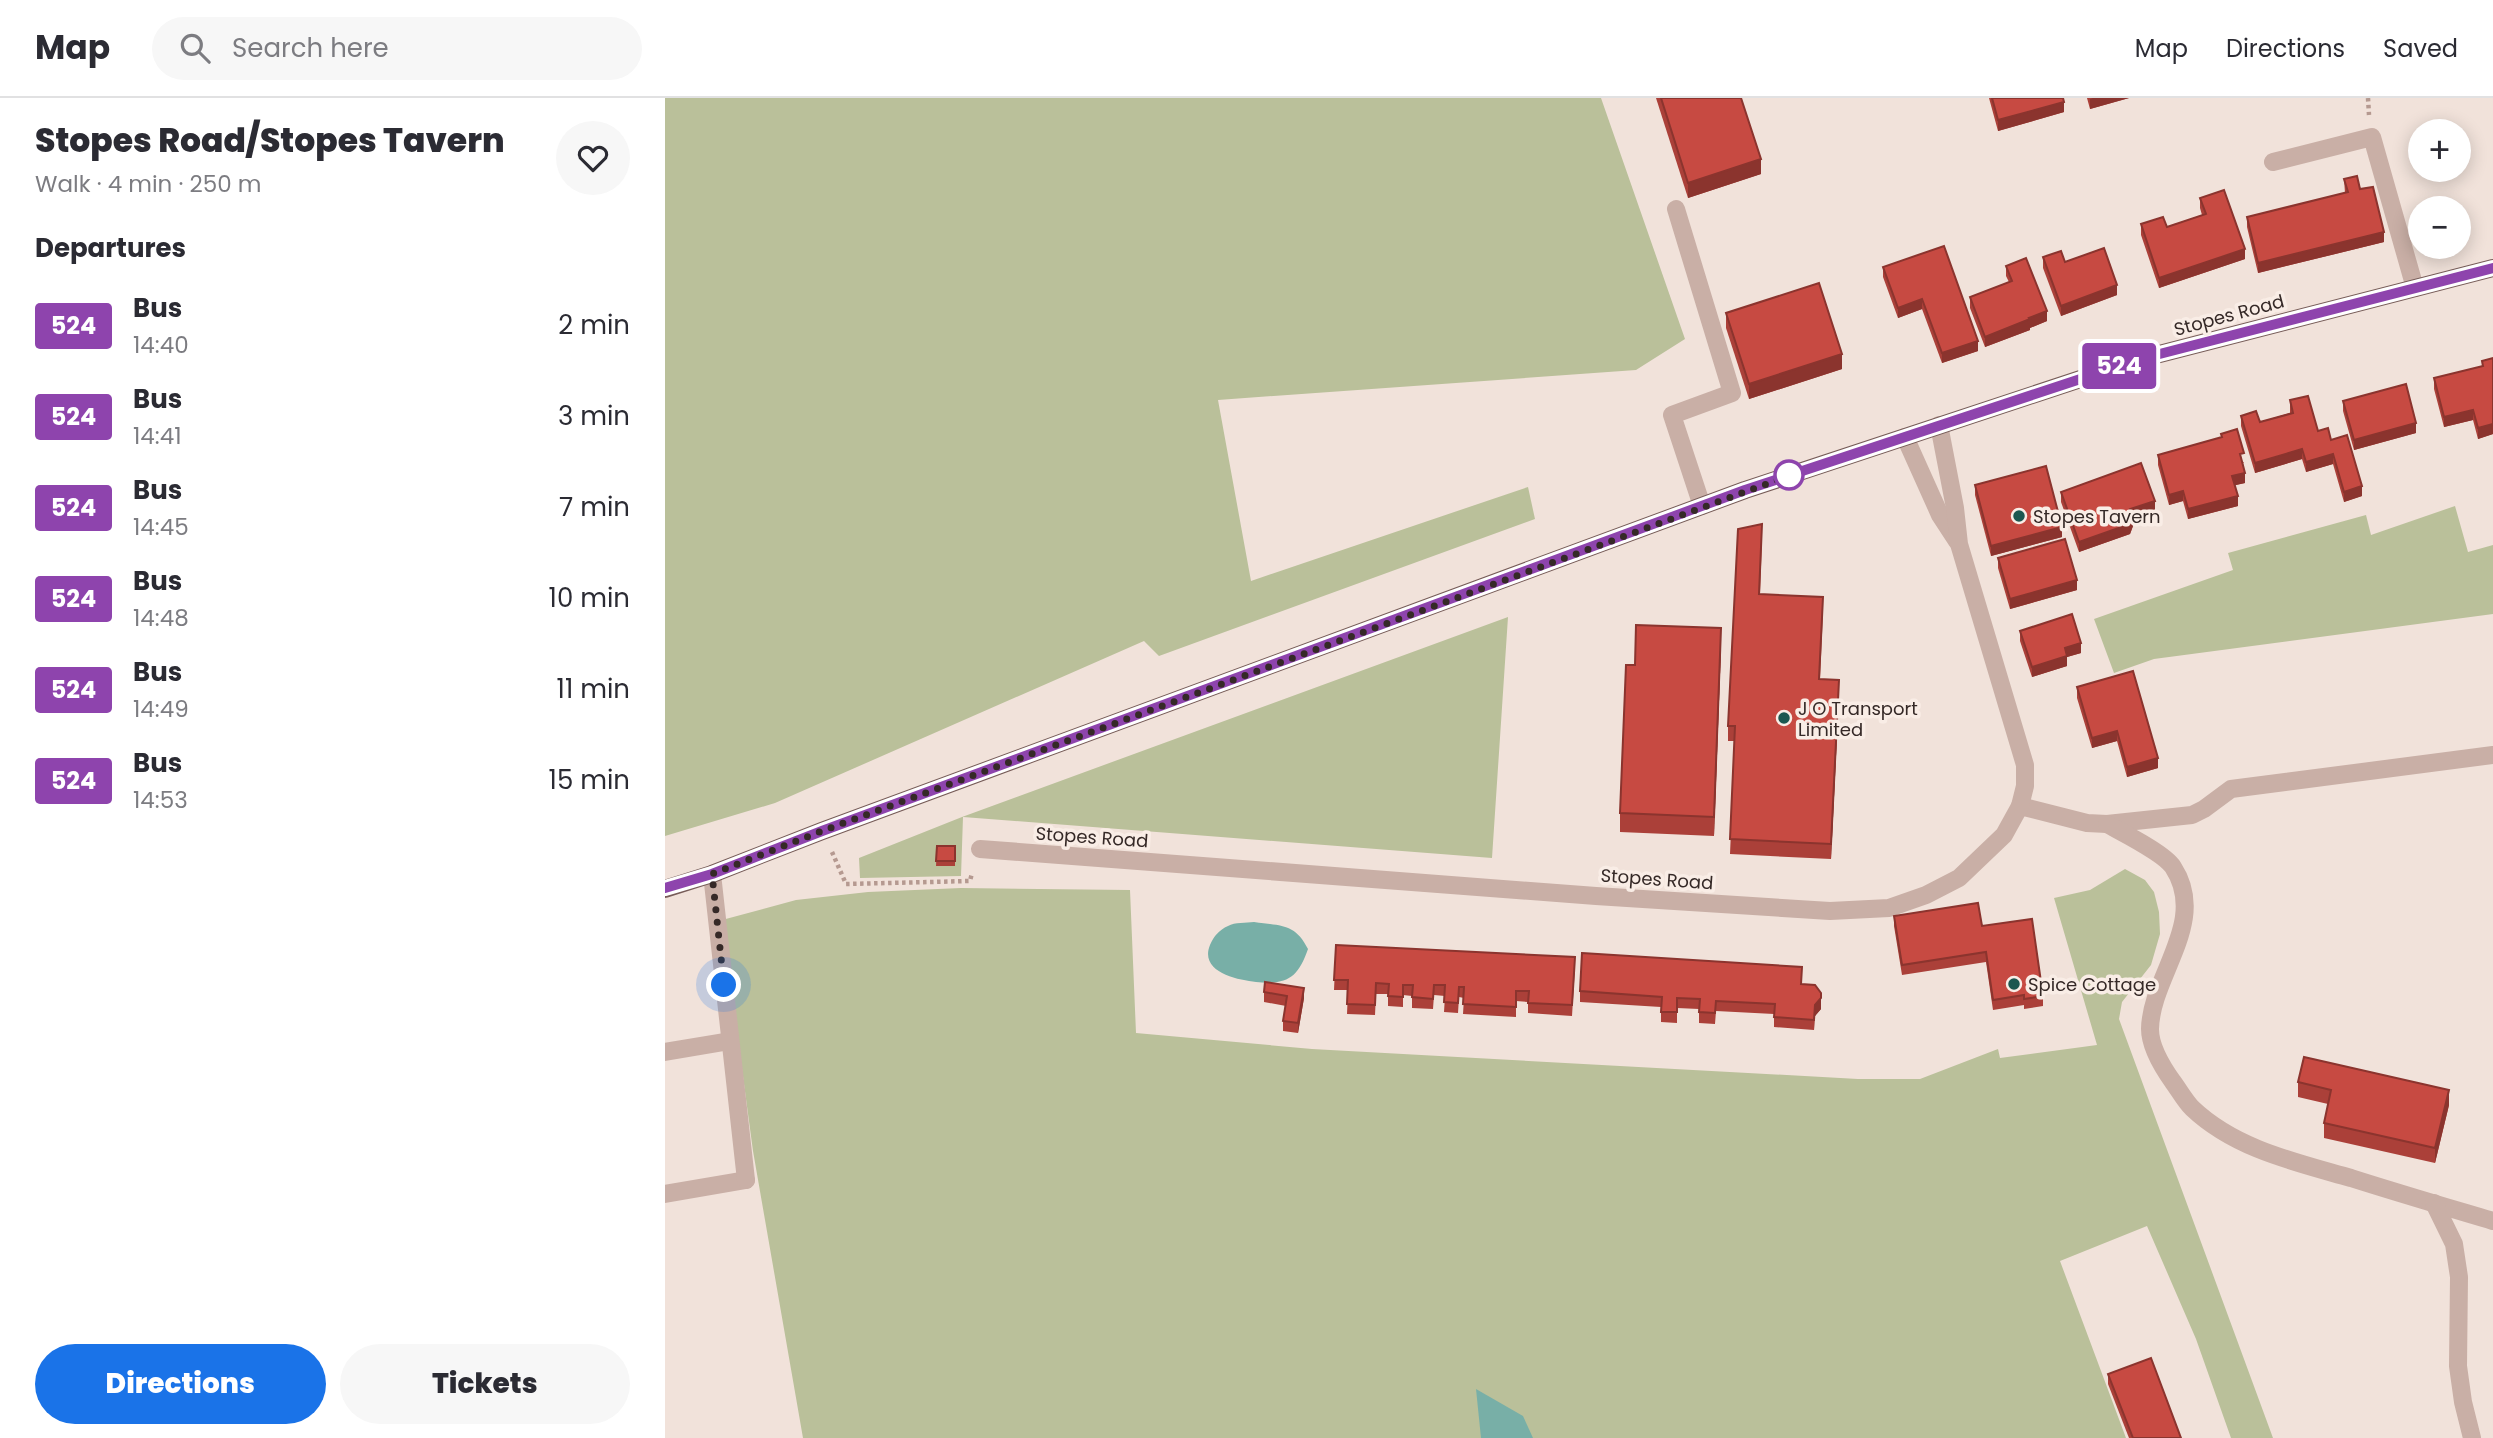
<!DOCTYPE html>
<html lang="en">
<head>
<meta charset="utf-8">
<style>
	:root { --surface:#fff; --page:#f7f7f7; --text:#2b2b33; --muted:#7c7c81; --line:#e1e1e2; --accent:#1a73e8 }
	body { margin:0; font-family:Poppins,sans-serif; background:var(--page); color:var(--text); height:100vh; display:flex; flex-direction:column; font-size:26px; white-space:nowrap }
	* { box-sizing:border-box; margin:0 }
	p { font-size:23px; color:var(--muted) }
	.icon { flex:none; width:38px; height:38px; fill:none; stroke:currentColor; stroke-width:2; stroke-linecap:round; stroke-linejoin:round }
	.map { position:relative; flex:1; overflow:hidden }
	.sheet { display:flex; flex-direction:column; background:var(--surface); width:665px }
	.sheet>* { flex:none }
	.badge { padding:0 14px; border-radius:5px; font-size:24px; line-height:46px }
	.buttons { position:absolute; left:1743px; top:21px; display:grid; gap:14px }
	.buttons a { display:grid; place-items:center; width:63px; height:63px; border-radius:50%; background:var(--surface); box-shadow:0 4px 18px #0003; font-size:35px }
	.you { position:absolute; width:35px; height:35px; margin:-18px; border:5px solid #fff; border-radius:50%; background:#1a73e8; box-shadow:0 0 0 10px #1a73e833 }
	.map>.badge { position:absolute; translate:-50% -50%; box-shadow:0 0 0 4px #fff }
	h2 { padding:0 35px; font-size:26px; line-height:63px }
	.round { display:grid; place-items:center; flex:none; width:74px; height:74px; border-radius:37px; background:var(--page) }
	.headline { display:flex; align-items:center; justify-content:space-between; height:119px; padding:0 35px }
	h1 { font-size:33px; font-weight:800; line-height:52px }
	.button { display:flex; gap:14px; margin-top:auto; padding:14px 35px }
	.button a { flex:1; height:80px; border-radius:42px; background:var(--accent); color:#fff; font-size:28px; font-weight:800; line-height:80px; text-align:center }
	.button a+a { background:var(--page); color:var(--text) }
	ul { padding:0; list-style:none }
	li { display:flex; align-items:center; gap:21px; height:91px; padding:0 35px }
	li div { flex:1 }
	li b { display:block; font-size:26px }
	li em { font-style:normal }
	li .badge { min-width:77px; font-weight:700; text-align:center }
	header { display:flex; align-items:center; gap:42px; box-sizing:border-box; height:98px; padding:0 35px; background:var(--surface); border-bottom:2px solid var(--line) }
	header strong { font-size:33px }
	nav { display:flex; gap:38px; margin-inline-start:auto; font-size:24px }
	.search { width:490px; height:63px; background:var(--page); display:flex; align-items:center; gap:18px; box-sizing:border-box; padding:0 24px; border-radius:38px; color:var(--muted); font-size:26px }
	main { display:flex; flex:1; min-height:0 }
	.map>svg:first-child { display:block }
	.green { fill:#bac09a }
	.water { fill:#78afa7 }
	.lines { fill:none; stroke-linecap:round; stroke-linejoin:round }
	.path { stroke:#b59990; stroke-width:4.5; stroke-dasharray:3.5 3.5; stroke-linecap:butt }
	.lane { stroke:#c9afa6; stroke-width:18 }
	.street { stroke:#c9afa6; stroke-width:18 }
	.primary { stroke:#775c58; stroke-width:18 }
	.wall { fill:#ab4039 }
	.shaded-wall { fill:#8b342e }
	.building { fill:#c74a42; stroke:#8b342e; stroke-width:2 }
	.line-casing { stroke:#fff; stroke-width:16 }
	.line { stroke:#8e44ad; stroke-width:10 }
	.walk { stroke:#352927; stroke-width:7; stroke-dasharray:0 12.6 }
	.stop-dot { fill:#fff; stroke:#8e44ad; stroke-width:3.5 }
	.poi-dot { fill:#1c5750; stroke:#f9ede6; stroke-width:2.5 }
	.labels { text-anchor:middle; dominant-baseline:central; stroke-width:7; stroke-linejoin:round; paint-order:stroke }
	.street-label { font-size:18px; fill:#352927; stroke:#f9ede6 }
	.poi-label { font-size:18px; fill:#352927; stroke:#f9ede6; text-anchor:start }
</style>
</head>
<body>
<header>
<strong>Map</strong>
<div class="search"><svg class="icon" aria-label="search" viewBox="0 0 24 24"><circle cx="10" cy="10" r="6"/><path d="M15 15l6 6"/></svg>Search here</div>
<nav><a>Map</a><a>Directions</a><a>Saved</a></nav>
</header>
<main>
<section class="sheet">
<div class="headline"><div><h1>Stopes Road/Stopes Tavern</h1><p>Walk · 4 min · 250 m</p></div><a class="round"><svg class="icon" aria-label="heart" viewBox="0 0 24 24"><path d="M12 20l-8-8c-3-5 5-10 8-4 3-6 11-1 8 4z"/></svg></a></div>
<h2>Departures</h2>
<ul>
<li><span class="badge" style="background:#8e44ad;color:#fff">524</span><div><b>Bus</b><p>14:40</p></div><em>2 min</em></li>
<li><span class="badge" style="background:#8e44ad;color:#fff">524</span><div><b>Bus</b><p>14:41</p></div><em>3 min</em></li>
<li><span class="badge" style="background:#8e44ad;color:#fff">524</span><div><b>Bus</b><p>14:45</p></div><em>7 min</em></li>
<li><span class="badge" style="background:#8e44ad;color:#fff">524</span><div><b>Bus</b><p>14:48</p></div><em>10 min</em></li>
<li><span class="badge" style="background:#8e44ad;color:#fff">524</span><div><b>Bus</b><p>14:49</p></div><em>11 min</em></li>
<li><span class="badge" style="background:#8e44ad;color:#fff">524</span><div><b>Bus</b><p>14:53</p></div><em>15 min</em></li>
</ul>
<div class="button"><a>Directions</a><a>Tickets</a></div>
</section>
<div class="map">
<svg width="1828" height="1340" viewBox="0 0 1828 1340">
	<rect width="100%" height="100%" fill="#f1e2da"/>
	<!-- green -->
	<g class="green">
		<polygon points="0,0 936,0 1020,241 971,272 553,302 586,483 863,389 870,421 494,558 479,543 110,705 0,738"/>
		<polygon points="1790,408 1803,454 1828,447 1828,516 1489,561 1449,575 1429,521 1568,472 1563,455 1701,417 1706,437"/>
		<polygon points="843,519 827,760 298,719 296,778 195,780 194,760 297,719"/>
		<polygon points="1460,771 1480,782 1489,794 1494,814 1495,836 1486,867 1457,904 1454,921 1608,1340 1566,1340 1531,1241 1482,1128 1395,1163 1461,1340 138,1340 88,1053 57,822 131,802 203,794 296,790 465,792 471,935 647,951 1193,981 1255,981 1333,951 1335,960 1432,947 1389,800 1425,792"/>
	</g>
	<!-- water -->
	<g class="water">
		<path d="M589 824C616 828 630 825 643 851 633 880 622 887 591 884 572 882 534 874 545 847 549 838 554 832 563 828 570 824 581 825 589 824Z"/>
		<polygon points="811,1291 858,1318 868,1340 816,1340"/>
	</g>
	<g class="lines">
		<!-- path -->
		<g class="path">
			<polyline points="1703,0 1704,17"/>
			<polyline points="167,754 181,786 305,783 307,775"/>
		</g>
		<!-- lane -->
		<g class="lane">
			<polyline points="1608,64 1707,39 1750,190"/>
			<polyline points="1011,111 1067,295 1007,317 1037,408"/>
			<polyline points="1355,708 1422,725 1442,726 1527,717 1539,711 1566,691 1828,657"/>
			<path d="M1442 726C1458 735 1499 755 1508 769 1544 824 1486 877 1485 931 1485 949 1498 970 1508 984 1514 992 1520 1003 1527 1010 1570 1051 1630 1064 1686 1080 1733 1095 1781 1109 1828 1123"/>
			<polyline points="0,954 65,943"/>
			<polyline points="0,1096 81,1082"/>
			<polyline points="1769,1105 1789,1146 1794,1179 1793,1268 1798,1304 1807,1340"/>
		</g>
		<!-- street -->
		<g class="street">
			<polyline points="1240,339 1275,417 1292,443"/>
			<polyline points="315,751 931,798 1165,813 1224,810 1261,797 1294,780 1339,737 1355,708 1360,688 1360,667 1294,446 1290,410 1274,327"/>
			<polyline points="47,776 81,1082"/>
		</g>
		<!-- primary -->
		<polyline class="primary" points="0,791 47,776 157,733 1080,392 1479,260 1828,170"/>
	</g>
	<!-- wall -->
	<g class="wall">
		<polygon points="991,0 1076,0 1096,76 1023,100"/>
		<polygon points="1324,0 1398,0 1399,14 1333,33"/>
		<polygon points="1422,0 1464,0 1425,11"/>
		<polygon points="1679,81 1695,91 1719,144 1593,175 1582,129 1582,119 1680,95"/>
		<polygon points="1535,100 1580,161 1494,190 1476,137 1476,126 1502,129 1537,117 1535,110"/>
		<polygon points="1378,159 1400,164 1452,197 1396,218 1378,170"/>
		<polygon points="1341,168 1382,223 1365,230 1365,232 1320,249 1305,210 1305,199 1344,184 1341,178"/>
		<polygon points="1218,169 1313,243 1313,253 1277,265 1257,211 1233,220 1218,179"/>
		<polygon points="1061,215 1177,271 1084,301 1061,230"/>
		<polygon points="1828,260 1828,336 1813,341 1808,322 1779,329 1769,291 1769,280 1817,268 1817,263"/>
		<polygon points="1625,302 1653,333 1666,342 1697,398 1679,404 1668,366 1641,374 1637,361 1590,375 1576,328 1576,318 1595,324 1625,315"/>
		<polygon points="1678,303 1751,335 1689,352 1678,313"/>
		<polygon points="1556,336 1579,365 1578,365 1580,385 1570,387 1573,408 1523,421 1518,403 1504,407 1493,367 1493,357 1556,339"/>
		<polygon points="1310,387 1397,439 1326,458 1310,397"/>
		<polygon points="1396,394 1490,413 1468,421 1468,428 1465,436 1414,454 1396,404"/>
		<polygon points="1097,441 1095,496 1158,514 1155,581 1174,597 1166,761 1065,756 1070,643 1063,643 1063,628"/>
		<polygon points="1333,460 1412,492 1345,511 1333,470"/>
		<polygon points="1355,533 1416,555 1402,559 1402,568 1367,579 1355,543"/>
		<polygon points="1056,550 1049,738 955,734 955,715 970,567"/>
		<polygon points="1412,589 1493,670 1462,679 1452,643 1427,650 1412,600"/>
		<polygon points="272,748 290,748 290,768 271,768"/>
		<polygon points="1229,818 1317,828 1378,898 1378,908 1359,911 1359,907 1328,912 1321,864 1237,877 1229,828"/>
		<polygon points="671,847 910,869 907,918 863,915 863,904 851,903 851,919 798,916 799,900 794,899 793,915 779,914 780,898 769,897 768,911 747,910 747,898 738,897 738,909 723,908 723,896 711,896 710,917 682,916 683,892 669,892"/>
		<polygon points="1137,886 1156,911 1150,918 1149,932 1109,929 1109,916 1051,913 1050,926 1034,925 1034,911 1012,910 1012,925 996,924 996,909 915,904 915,893"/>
		<polygon points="599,894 639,900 633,935 618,933 618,923 621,908 599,904"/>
		<polygon points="1633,984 1784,1007 1770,1065 1659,1040 1659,1025 1663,1006 1633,999"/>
		<polygon points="1443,1276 1516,1340 1464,1340 1443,1286"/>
	</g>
	<!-- shaded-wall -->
	<g class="shaded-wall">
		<polygon points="1428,0 1464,0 1425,11 1425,1"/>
		<polygon points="1399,4 1399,14 1333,33 1333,22"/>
		<polygon points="1096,61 1096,76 1023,100 1023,85"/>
		<polygon points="1719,134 1719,144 1593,175 1593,165"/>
		<polygon points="1580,151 1580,161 1494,190 1494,180"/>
		<polygon points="1452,187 1452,197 1396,218 1396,208"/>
		<polygon points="1257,201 1257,211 1233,220 1233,210"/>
		<polygon points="1382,213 1382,223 1365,230 1365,232 1320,249 1320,239"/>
		<polygon points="1313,243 1313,253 1277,265 1277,255"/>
		<polygon points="1177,256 1177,271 1084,301 1084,286"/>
		<polygon points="1808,312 1808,322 1779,329 1779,319"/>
		<polygon points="1751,325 1751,335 1689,352 1689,342"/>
		<polygon points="1828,326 1828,336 1813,341 1813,330"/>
		<polygon points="1637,351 1637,361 1590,375 1590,365"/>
		<polygon points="1668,356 1668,366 1641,374 1641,364"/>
		<polygon points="1580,375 1580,385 1567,388 1567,378"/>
		<polygon points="1697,388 1697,398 1679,404 1679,394"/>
		<polygon points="1518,393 1518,403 1504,407 1504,397"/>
		<polygon points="1573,398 1573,408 1523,421 1523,411"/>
		<polygon points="1490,403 1490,413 1468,421 1468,428 1465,436 1414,454 1414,444 1465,411"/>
		<polygon points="1397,429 1397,439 1326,458 1326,448"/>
		<polygon points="1412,482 1412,492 1345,511 1345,501"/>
		<polygon points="1056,530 1056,550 1049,738 1049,719"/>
		<polygon points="1416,545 1416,555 1402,559 1402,568 1367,579 1367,569 1400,550"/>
		<polygon points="1174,582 1174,597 1166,761 1166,746"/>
		<polygon points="1452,633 1452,643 1427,650 1427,640"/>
		<polygon points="1493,660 1493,670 1462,679 1462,669"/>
		<polygon points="639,890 639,900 633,935 633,925"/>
		<polygon points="1156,900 1156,911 1150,918 1149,932 1150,907"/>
		<polygon points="1784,992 1784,1007 1770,1065 1770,1050"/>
	</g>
	<!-- building -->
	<g class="building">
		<polygon points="996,0 1076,0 1096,61 1023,85"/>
		<polygon points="1327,0 1398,0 1399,4 1333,22"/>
		<polygon points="1692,78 1695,91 1708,89 1719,134 1593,165 1582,119 1683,94 1679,81"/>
		<polygon points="1559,92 1580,151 1494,180 1476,126 1498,119 1502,129 1541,116 1535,100"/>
		<polygon points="1279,148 1313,243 1277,255 1257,201 1233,210 1218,169"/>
		<polygon points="1439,150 1452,187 1396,208 1378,159 1396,153 1400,164"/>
		<polygon points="1361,160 1382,213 1364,220 1365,221 1320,239 1305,199 1347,183 1341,168"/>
		<polygon points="1154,185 1177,256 1084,286 1061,215"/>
		<polygon points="1828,260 1828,326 1813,330 1808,312 1779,319 1769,280 1818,268 1817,263"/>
		<polygon points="1741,286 1751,325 1689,342 1678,303"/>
		<polygon points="1643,298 1653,333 1663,330 1666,342 1682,337 1697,388 1679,394 1668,356 1641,364 1637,351 1590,365 1576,318 1591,313 1595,324 1628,315 1625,302"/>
		<polygon points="1572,331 1579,355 1575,356 1580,375 1567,378 1573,398 1523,411 1518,393 1504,397 1493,357 1557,339 1556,336"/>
		<polygon points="1476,365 1490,403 1465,411 1468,418 1465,426 1414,444 1396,394"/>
		<polygon points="1381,368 1397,429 1326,448 1310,387"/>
		<polygon points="1097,426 1094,496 1158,499 1154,581 1174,582 1166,746 1065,741 1070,628 1063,628 1073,431"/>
		<polygon points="1400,441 1412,482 1345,501 1333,460"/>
		<polygon points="1407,516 1416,545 1400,550 1402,558 1367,569 1355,533"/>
		<polygon points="971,527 1056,530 1049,719 955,715 961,567 970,567"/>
		<polygon points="1468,573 1493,660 1462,669 1452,633 1427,640 1412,589"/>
		<polygon points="272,748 290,748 290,763 271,763"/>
		<polygon points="1313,805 1317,828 1367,821 1378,898 1359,901 1359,897 1328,902 1321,854 1237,867 1229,818"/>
		<polygon points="671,847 910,859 907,907 863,905 864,893 851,893 851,909 798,906 799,889 794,889 793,905 779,904 780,887 769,887 768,901 747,899 748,887 738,887 738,899 723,898 724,886 711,885 710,907 682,906 683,882 669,882"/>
		<polygon points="917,855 1137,869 1136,886 1150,887 1156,895 1156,900 1150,907 1149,922 1109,919 1110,906 1051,903 1050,915 1034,914 1035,901 1012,900 1012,914 996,914 997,899 915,893"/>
		<polygon points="600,884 639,890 633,925 618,923 622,898 599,894"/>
		<polygon points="1639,959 1784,992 1770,1050 1659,1025 1666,992 1633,984"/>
		<polygon points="1486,1260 1516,1340 1468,1340 1443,1276"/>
	</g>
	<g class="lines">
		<defs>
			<polyline id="line" points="0,790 47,776 157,733 1080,392 1479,260 1828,170"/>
		</defs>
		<!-- line casing -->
		<use href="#line" class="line-casing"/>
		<!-- line -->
		<use href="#line" class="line"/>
		<!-- walk -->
		<polyline class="walk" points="59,887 47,776 157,733 1126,377 1124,377"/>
	</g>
	<!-- markers -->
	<circle class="stop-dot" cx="1124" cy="377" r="14"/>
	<g class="poi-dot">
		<circle cx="1354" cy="418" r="7"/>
		<circle cx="1119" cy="620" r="7"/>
		<circle cx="1349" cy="886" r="7"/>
	</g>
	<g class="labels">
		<!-- street labels -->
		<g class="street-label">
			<text transform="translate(1564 217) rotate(-15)">Stopes Road</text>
			<text transform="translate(427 739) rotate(4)">Stopes Road</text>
			<text transform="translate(992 781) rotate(4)">Stopes Road</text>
		</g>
		<!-- poi labels -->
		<g class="poi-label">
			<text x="1368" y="418">Stopes Tavern</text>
			<text x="1133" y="610">J O Transport<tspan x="1133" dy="21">Limited</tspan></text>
			<text x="1363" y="886">Spice Cottage</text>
		</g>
	</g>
</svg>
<div class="buttons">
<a>+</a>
<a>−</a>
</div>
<div class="you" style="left:59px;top:887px"></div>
<b class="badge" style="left:1454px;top:268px;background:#8e44ad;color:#fff">524</b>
</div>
</main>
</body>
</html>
